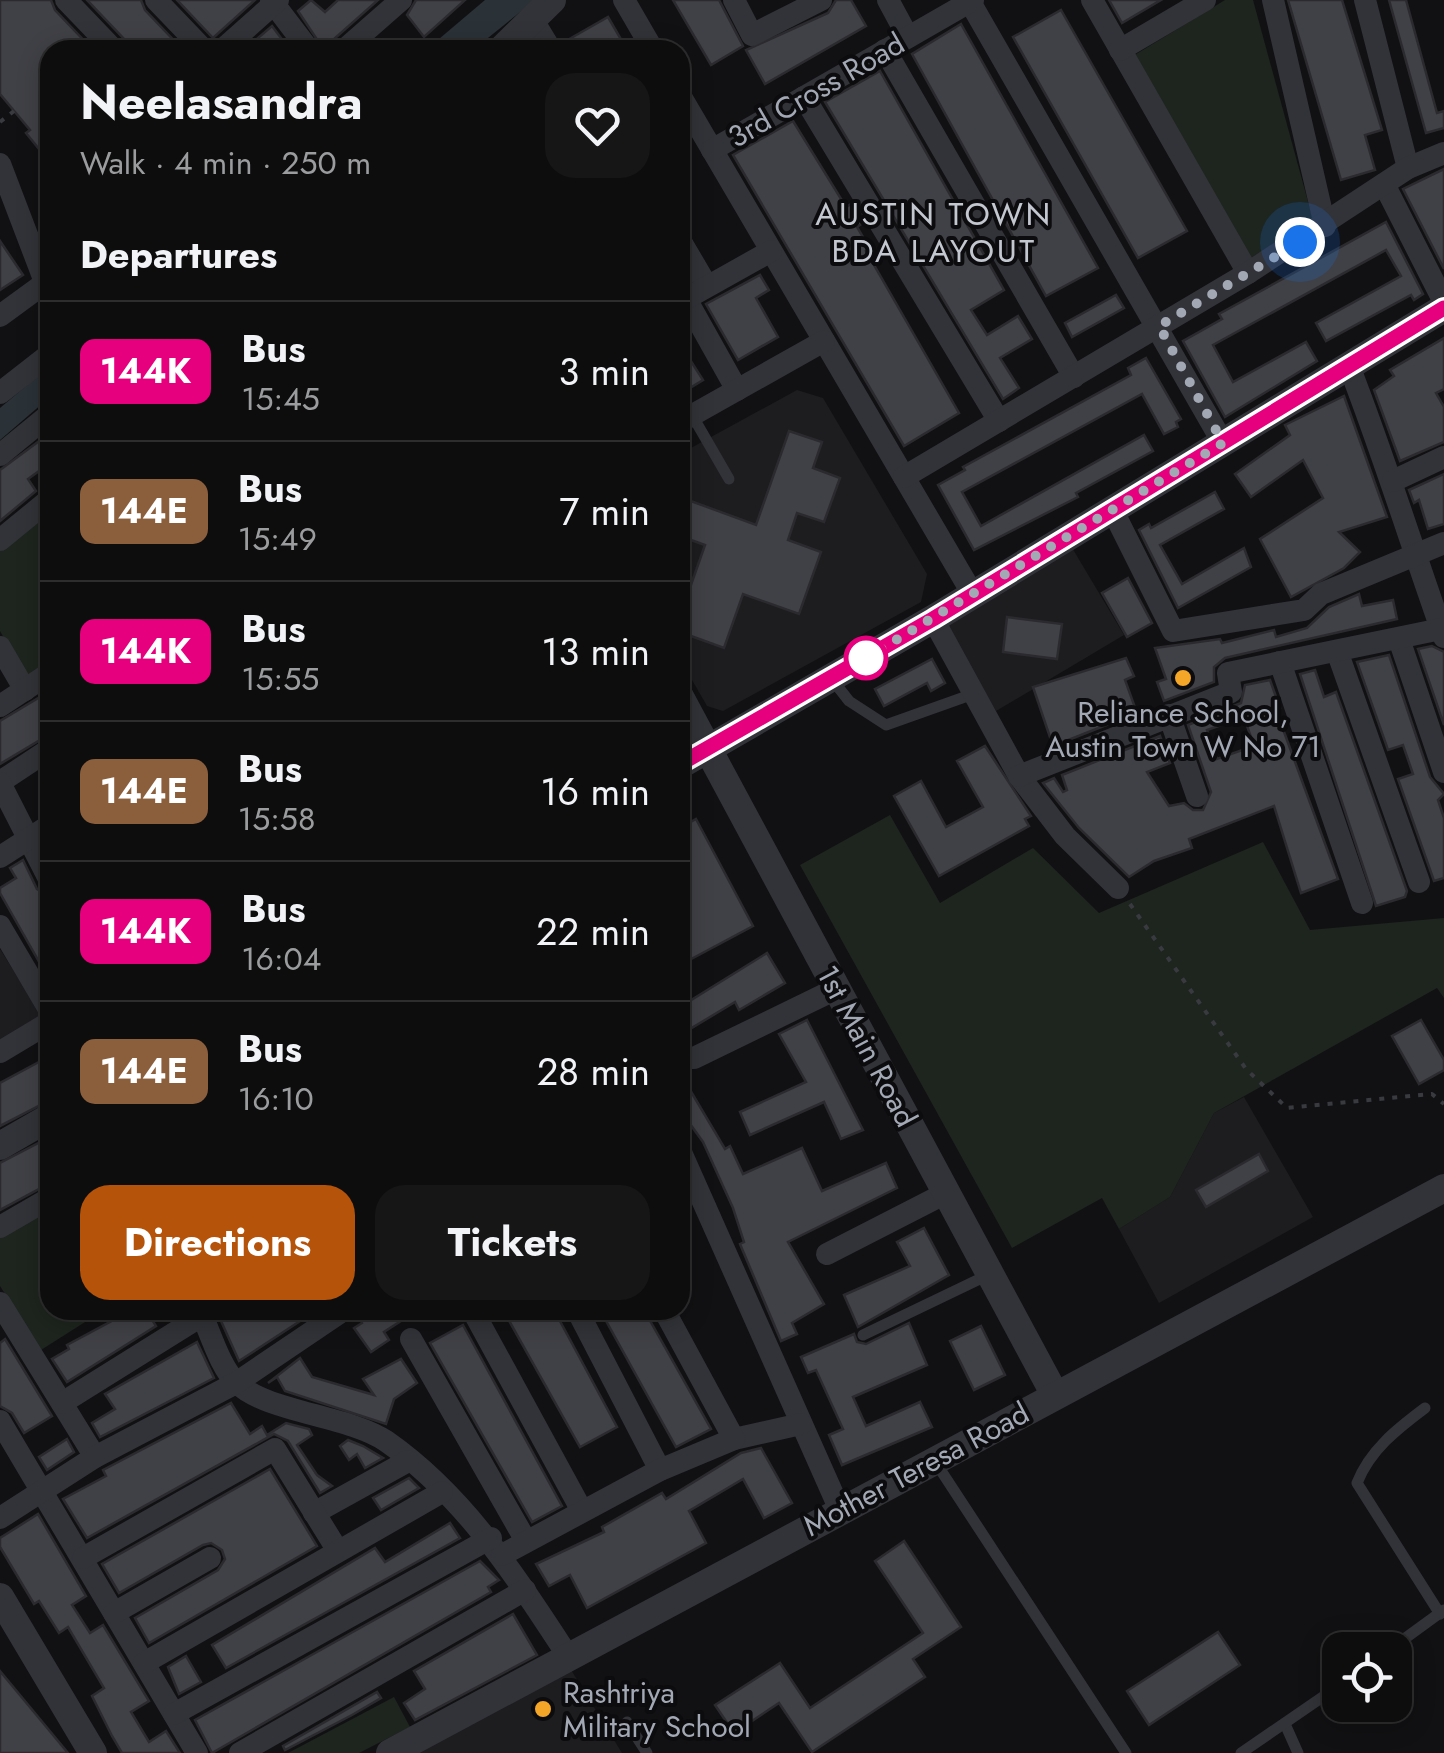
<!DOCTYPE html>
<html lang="en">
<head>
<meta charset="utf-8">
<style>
	:root { --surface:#0d0d0e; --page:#161617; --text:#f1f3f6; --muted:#9a9c9e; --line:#2d2d2e; --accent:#b45309 }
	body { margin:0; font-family:Jost,sans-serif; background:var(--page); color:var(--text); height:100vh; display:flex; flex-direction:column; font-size:38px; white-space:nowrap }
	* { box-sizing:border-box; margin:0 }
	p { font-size:32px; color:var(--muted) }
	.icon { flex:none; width:55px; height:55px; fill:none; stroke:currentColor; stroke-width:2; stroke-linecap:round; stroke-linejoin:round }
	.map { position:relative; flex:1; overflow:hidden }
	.drawer { position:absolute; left:40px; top:40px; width:650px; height:1280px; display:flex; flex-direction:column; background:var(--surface); border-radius:30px; box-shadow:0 5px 25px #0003,0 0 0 2px var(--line) }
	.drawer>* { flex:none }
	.badge { padding:0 20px; border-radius:15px; font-size:35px; line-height:65px }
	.controls { position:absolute; left:1322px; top:1632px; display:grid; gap:20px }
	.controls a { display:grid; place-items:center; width:90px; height:90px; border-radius:20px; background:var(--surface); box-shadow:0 5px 25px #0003,0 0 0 2px var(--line); font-size:50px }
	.you { position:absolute; width:50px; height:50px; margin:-25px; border:8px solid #fff; border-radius:50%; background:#1a73e8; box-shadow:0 0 0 15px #1a73e833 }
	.map>.badge { position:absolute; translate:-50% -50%; box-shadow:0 0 0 5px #fff }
	h2 { padding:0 40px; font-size:38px; line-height:90px }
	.round { display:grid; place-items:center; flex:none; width:105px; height:105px; border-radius:30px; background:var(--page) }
	.head { display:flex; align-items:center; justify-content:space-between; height:170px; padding:0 40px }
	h1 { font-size:48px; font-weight:700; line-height:75px }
	.cta { display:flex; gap:20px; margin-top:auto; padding:20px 40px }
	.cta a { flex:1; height:115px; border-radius:30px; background:var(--accent); color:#fff; font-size:40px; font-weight:700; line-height:115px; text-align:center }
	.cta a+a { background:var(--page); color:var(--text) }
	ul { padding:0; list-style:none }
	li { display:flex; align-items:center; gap:30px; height:140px; padding:0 40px; border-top:2px solid var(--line) }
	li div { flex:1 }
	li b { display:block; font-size:38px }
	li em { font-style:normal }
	li .badge { min-width:110px; font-weight:700; text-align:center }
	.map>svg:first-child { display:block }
	.built { fill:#1d1d20 }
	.green { fill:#1d251e }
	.water { fill:#2a3238 }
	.building { fill:#404146; stroke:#2b2b2f; stroke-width:2.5; fill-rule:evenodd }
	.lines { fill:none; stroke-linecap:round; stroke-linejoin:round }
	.path { stroke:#383a3f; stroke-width:4; stroke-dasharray:5 8; stroke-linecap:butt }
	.service { stroke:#323338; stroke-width:11 }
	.minor { stroke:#323338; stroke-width:22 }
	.tertiary { stroke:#323338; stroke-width:28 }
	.line-casing { stroke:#fff; stroke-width:22 }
	.line { stroke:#e6007e; stroke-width:15 }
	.walk { stroke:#a2a8b4; stroke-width:10; stroke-dasharray:0 18 }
	.stop-dot { fill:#fff; stroke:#e6007e; stroke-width:5 }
	.poi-dot { fill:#f3a628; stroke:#0c0c0e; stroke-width:4 }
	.labels { text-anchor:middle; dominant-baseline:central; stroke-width:8; stroke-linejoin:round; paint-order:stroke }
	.street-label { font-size:30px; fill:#a2a8b4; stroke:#0c0c0e }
	.poi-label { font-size:30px; fill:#a2a8b4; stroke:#0c0c0e }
	.neighbourhood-label { font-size:32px; letter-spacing:2.5px; fill:#c3c7d0; stroke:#0c0c0e }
</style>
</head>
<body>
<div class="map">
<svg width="1444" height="1753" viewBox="0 0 1444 1753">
	<rect width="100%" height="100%" fill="#111113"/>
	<!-- built -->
	<g class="built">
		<polygon points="797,390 823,398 927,574 921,602 723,711 707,706 680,659 680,454"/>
		<polygon points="1071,546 1124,635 996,711 943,621"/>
		<polygon points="0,949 43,1018 0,1044"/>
		<polygon points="1244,1097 1313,1217 1159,1303 1119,1229 1170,1197 1214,1113"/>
		<polygon points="568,1665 622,1753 416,1753"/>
	</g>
	<!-- green -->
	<g class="green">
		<polygon points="1225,0 1253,0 1313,220 1249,259 1133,56"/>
		<polygon points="50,507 50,666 28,681 0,631 0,549"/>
		<polygon points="890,815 940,903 1033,848 1099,913 1263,842 1310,930 1444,918 1444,998 1437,988 1214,1113 1170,1197 1119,1229 1102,1198 1012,1248 800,865"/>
		<polygon points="50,1206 50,1310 104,1310 41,1350 0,1286 0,1237"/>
		<polygon points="394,1697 410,1727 359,1753 288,1753"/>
	</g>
	<!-- water -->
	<g class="water">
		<polygon points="485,0 535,0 473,50 426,50"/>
		<polygon points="50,366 50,397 0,440 0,408"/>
	</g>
	<!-- building -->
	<g class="building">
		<polygon points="0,0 51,0 55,10 93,50 50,50 50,140 39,149 26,133 30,130 0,94"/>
		<polygon points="87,0 141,0 145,10 183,50 129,50 125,40"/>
		<polygon points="177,0 255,0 213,38"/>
		<polygon points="311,0 325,12 338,0 378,0 334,39 329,50 324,50 298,11"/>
		<polygon points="416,0 465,0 424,37 407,15"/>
		<polygon points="673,0 719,0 743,46 711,65"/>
		<polygon points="836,0 851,0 866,26 765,84 746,50 828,13"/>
		<polygon points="1109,0 1161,0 1122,23"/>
		<polygon points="1288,0 1342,0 1382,130 1365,135 1375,170 1341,180"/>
		<polygon points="1389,0 1406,0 1437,113 1444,111 1444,128 1426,133"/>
		<polygon points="1061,10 1187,231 1138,258 1013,37"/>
		<polygon points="608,17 622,41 606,50 566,50 564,42"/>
		<polygon points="961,24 1098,268 1046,296 912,54"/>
		<polygon points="272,26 290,50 258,50 252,43"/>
		<polygon points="880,71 1004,290 971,310 987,335 1018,316 1032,339 1000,358 1019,388 1003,399 825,102"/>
		<polygon points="793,121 846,207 851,204 863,223 857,227 870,249 866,251 959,413 904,446 733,155"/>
		<polygon points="1444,169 1444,269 1403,189"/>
		<polygon points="1386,222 1423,294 1414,300 1411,295 1326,341 1316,323 1401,276 1386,250 1213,345 1233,382 1306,342 1317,361 1225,417 1183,341 1222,319 1219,314"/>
		<polygon points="0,241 23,275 0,290"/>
		<polygon points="760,275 769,290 756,298 778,337 738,360 706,304"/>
		<polygon points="1116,295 1124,308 1072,337 1065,323"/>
		<polygon points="1444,338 1444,389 1436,393 1444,407 1444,442 1400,461 1374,390 1394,376 1390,370"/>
		<polygon points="680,344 703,380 680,394"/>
		<polygon points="1146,358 1181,419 1176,422 1178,427 1164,434 1142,394 962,492 981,526 1144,435 1153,451 1076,493 1078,497 974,550 938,485 965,470 963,467 1131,375 1128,368"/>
		<polygon points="1344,396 1387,517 1339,532 1360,552 1344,568 1291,597 1260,539 1323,498 1303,460 1251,497 1235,474 1290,435 1285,425"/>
		<polygon points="789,431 822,442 813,468 840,478 824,522 797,513 788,540 821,552 799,614 743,594 724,648 680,632 680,616 705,545 680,536 680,497 756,525"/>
		<polygon points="50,433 50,463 28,479 36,491 0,521 0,470"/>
		<polygon points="1444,474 1444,524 1428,529 1419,500 1414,503 1409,490"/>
		<polygon points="1215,492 1224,509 1160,545 1182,584 1244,548 1251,567 1178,608 1139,530 1149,524 1151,528"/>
		<polygon points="1128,578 1152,623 1127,637 1102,593"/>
		<polygon points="1359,594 1362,606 1393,600 1397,619 1225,658 1214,667 1214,682 1164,701 1157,682 1166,679 1155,648 1220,639 1222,643 1274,630 1276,637 1307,628 1329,607"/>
		<polygon points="1007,617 1062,624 1057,659 1003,652"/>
		<polygon points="1432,646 1444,652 1444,725 1418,649"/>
		<polygon points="1389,655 1430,777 1444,794 1438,800 1444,818 1444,878 1434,881 1398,779 1413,774 1403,745 1388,750 1357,662"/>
		<polygon points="1126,658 1134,676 1125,680 1137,713 1053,746 1033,687"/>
		<polygon points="932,659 945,683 931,691 927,683 884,706 875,689"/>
		<polygon points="1315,670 1324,697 1336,692 1407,891 1405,897 1376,906 1300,674"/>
		<path d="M1270 680 1280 708 1276 710 1338 879 1301 893 1274 806 1189 839 1192 848 1154 861 1129 877 1079 828 1043 783 1054 778 1063 792 1067 790 1062 775 1160 736 1170 763 1147 772 1169 806 1184 803 1193 810H1203L1211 792 1188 725 1241 703 1245 685ZM1244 717 1254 746 1217 759 1207 730Z"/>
		<polygon points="50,691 50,734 0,764 0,721"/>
		<polygon points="985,746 1031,816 1025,819 1029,826 939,876 894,796 921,781 946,827 983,807 957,761"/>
		<polygon points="696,819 753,926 680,965 680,828"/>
		<polygon points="23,860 37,889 50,896 50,981 0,893 0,888 16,878 10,868"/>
		<polygon points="767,953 785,983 739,1010 735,1002 680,1035 680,1007"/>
		<polygon points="807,1020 863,1130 841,1139 824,1102 750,1135 740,1112 806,1082 779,1034"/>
		<polygon points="1421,1020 1444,1060 1444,1070 1419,1084 1392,1036"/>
		<polygon points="50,1056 50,1100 0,1126 0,1083"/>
		<polygon points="680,1073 725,1149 730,1146 743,1174 802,1148 822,1191 886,1163 897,1188 788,1242 824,1304 792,1323 797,1334 781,1341 740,1244 744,1242 733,1208 703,1142 680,1110"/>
		<polygon points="50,1137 50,1183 0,1210 0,1163"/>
		<polygon points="1259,1154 1268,1171 1206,1207 1196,1190"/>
		<polygon points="924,1228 949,1275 858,1327 844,1295 910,1266 897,1242"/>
		<polygon points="114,1310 146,1310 156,1326 67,1382 52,1359 69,1349 67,1345 119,1317"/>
		<polygon points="238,1310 317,1310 239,1361 221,1321"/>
		<polygon points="359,1310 418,1310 384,1332 389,1340 371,1352 354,1328 362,1323"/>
		<polygon points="503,1310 554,1310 617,1427 580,1447"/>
		<polygon points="600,1310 644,1310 711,1429 676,1447"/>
		<polygon points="909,1323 927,1365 853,1397 866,1426 920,1402 932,1427 842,1465 829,1435 843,1429 816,1370 808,1373 801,1357 854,1334 857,1342 866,1344"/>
		<polygon points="463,1325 562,1506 532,1522 430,1343"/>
		<polygon points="981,1326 1005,1375 974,1390 950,1341"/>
		<polygon points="5,1339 52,1416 24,1433 12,1413 0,1406 0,1343"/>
		<polygon points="197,1342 214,1378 100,1437 92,1423 115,1409 105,1394"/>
		<polygon points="300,1358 312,1377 374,1395 363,1379 401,1359 417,1383 394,1399 386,1424 285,1391 277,1377 268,1383"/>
		<polygon points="231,1403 250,1434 262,1426 267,1435 286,1423 309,1429 312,1435 297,1445 317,1475 332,1486 320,1493 288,1441 274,1434 87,1538 63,1499 106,1476 103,1470"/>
		<polygon points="67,1439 74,1452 47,1470 39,1457"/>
		<polygon points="348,1440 363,1446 383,1458 365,1468 357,1454 349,1460 340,1446"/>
		<polygon points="761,1448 792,1503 764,1518 743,1479 689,1511 706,1543 587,1608 570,1575 549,1586 536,1564 604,1532 602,1527 662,1493 666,1499 741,1453"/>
		<polygon points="270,1469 317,1546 149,1643 135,1618 218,1570 225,1559 222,1550 211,1543 203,1545 119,1593 102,1564"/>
		<polygon points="409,1478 419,1488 381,1510 373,1498"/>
		<polygon points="38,1514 86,1596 72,1605 90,1633 103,1625 149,1701 131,1712 149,1742 166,1731 180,1753 122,1753 112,1736 92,1696 104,1688 68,1627 59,1633 39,1601 34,1604 0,1547 0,1538"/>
		<polygon points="450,1523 460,1538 226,1668 212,1645 375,1548 385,1562"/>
		<polygon points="904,1541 961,1627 913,1659 925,1677 812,1752 779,1703 734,1733 715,1705 780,1663 810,1708 923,1633 875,1561"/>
		<polygon points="480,1561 499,1580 488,1587 491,1592 212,1753 195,1720"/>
		<polygon points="513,1614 537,1655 415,1720 404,1703 425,1689 414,1671"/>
		<polygon points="1218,1632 1240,1665 1149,1725 1127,1691"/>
		<polygon points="186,1656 201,1682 179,1694 168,1667"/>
		<polygon points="0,1671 68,1753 0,1753"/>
		<polygon points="377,1692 381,1698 352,1715 285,1750 283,1746"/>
	</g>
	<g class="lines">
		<!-- path -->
		<g class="path">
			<polyline points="0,122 14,111"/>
			<polyline points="1130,904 1246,1069 1287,1108 1432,1094 1444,1104"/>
		</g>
		<!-- service -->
		<g class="service">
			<polyline points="692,415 729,479"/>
			<polyline points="831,678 849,701 886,725 976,693"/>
			<polyline points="863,1335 990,1274"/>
			<path d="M1425 1408C1397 1429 1370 1450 1357 1483L1440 1614"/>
			<polyline points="934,1460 1126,1753"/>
			<polyline points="1389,1650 1444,1610"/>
			<polyline points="627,1722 647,1753"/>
			<polyline points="1285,1724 1298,1753"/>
			<polyline points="1241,1753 1340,1685"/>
		</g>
		<!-- minor -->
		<g class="minor">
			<polyline points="66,0 114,50"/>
			<polyline points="156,0 204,50"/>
			<polyline points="271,0 309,50"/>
			<polyline points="624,0 653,50"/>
			<polyline points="734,0 752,35 821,0"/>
			<polyline points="888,0 908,37"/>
			<polyline points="1092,0 1248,273"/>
			<polyline points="1273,0 1325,226"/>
			<polyline points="1365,0 1408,168"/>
			<polyline points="970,2 1223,443"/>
			<polyline points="534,22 551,50"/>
			<polyline points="222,50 278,0"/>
			<polyline points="344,50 401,0"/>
			<polyline points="885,50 1074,377"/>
			<polyline points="1120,50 1205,0"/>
			<polyline points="680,95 972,593"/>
			<polyline points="804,97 999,421"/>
			<polyline points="712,150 973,0"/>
			<polyline points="0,164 50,295"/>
			<polyline points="1384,184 1444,302"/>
			<polyline points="680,240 707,286"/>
			<polyline points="686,299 737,390"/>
			<polyline points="680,302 771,251"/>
			<polyline points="0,316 45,283"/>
			<path d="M1349 366C1384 456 1412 547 1444 637"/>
			<polyline points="0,393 50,354"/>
			<polyline points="680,422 824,341"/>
			<polyline points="0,455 50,414"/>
			<polyline points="904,477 1248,273 1408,168 1444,153"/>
			<polyline points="1393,481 1444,457"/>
			<polyline points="1112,509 1173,631 1304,610 1321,594 1444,543"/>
			<polyline points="0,540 50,499"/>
			<polyline points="933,619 1019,776 1065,836 1118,888"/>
			<polyline points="1399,639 1444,772"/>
			<polyline points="0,647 25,690"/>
			<polyline points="1337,651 1419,882"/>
			<polyline points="1280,662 1362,903"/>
			<polyline points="0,706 50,673"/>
			<polyline points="1169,715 1197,796"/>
			<polyline points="1019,776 1231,692 1228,673 1441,629"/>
			<polyline points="0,782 50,749"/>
			<polyline points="0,783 50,881"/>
			<polyline points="0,857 50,825"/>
			<polyline points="0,926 50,1011"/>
			<polyline points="0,1052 50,1022"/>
			<polyline points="694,1058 836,989"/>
			<polyline points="680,1150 840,1510"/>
			<polyline points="0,1227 50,1198"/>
			<polyline points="827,1254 946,1193"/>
			<polyline points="0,1303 95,1457"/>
			<polyline points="577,1310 660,1470"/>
			<polyline points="474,1313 581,1509"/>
			<path d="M202 1315C211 1335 221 1369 237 1383 266 1412 347 1415 386 1441 465 1496 516 1577 568 1656"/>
			<polyline points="411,1339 526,1541"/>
			<polyline points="62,1403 211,1310"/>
			<polyline points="0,1421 197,1753"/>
			<polyline points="734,1439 801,1424"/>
			<polyline points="314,1513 408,1461"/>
			<polyline points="0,1518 95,1457 236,1383 344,1310"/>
			<polyline points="502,1555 660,1470 734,1439 664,1310"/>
			<polyline points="83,1558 275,1449 338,1551"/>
			<polyline points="114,1613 210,1558"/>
			<polyline points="144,1663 442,1492"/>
			<polyline points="174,1714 491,1538"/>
			<polyline points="240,1753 525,1590"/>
		</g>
		<!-- tertiary -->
		<g class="tertiary">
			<polyline points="501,50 552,0"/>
			<polyline points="680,697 1055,1395"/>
			<polyline points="680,765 933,619 1444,308"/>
			<polyline points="0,1146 50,1117"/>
			<polyline points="0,1597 93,1753"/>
			<polyline points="390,1753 1444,1188"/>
		</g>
	</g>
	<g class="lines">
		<defs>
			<polyline id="line" points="680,764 933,619 1444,308"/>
		</defs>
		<!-- line casing -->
		<use href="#line" class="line-casing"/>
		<!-- line -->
		<use href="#line" class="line"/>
		<!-- walk -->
		<polyline class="walk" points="866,658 1223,443 1159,326 1300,242"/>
	</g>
	<!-- markers -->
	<circle class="stop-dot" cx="866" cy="658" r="20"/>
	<g class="poi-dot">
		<circle cx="1183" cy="678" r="10"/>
		<circle cx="543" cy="1709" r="10"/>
	</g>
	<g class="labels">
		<!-- street labels -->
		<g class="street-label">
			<text transform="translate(816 90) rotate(-30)">3rd Cross Road</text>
			<text transform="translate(867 1046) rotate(62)">1st Main Road</text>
			<text transform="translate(916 1469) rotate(-28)">Mother Teresa Road</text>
		</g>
		<!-- poi labels -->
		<g class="poi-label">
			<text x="1183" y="712">Reliance School,<tspan x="1183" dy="34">Austin Town W No 71</tspan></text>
			<text x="563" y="1692" text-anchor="start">Rashtriya<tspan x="563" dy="34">Military School</tspan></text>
		</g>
		<!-- neighbourhood labels -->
		<g class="neighbourhood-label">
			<text x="934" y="214">AUSTIN TOWN<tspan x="934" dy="37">BDA LAYOUT</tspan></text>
		</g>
	</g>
</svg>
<div class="controls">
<a><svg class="icon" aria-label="locate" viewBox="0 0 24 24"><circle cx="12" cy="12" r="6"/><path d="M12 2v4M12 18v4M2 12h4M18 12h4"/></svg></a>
</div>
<div class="you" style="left:1300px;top:242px"></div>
<section class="drawer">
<div class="head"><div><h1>Neelasandra</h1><p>Walk · 4 min · 250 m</p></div><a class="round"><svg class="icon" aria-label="heart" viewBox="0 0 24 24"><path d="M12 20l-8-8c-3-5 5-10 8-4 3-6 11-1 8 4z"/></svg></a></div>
<h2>Departures</h2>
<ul>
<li><span class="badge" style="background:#e6007e;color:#fff">144K</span><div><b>Bus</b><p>15:45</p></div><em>3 min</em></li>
<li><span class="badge" style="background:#8b5e3c;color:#fff">144E</span><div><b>Bus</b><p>15:49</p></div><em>7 min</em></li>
<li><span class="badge" style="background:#e6007e;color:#fff">144K</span><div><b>Bus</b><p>15:55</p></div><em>13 min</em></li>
<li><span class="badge" style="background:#8b5e3c;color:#fff">144E</span><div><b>Bus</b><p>15:58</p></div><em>16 min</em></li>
<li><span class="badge" style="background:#e6007e;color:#fff">144K</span><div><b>Bus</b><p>16:04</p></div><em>22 min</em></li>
<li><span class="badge" style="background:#8b5e3c;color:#fff">144E</span><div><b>Bus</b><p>16:10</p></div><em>28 min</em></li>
</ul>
<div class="cta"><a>Directions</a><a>Tickets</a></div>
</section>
</div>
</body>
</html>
